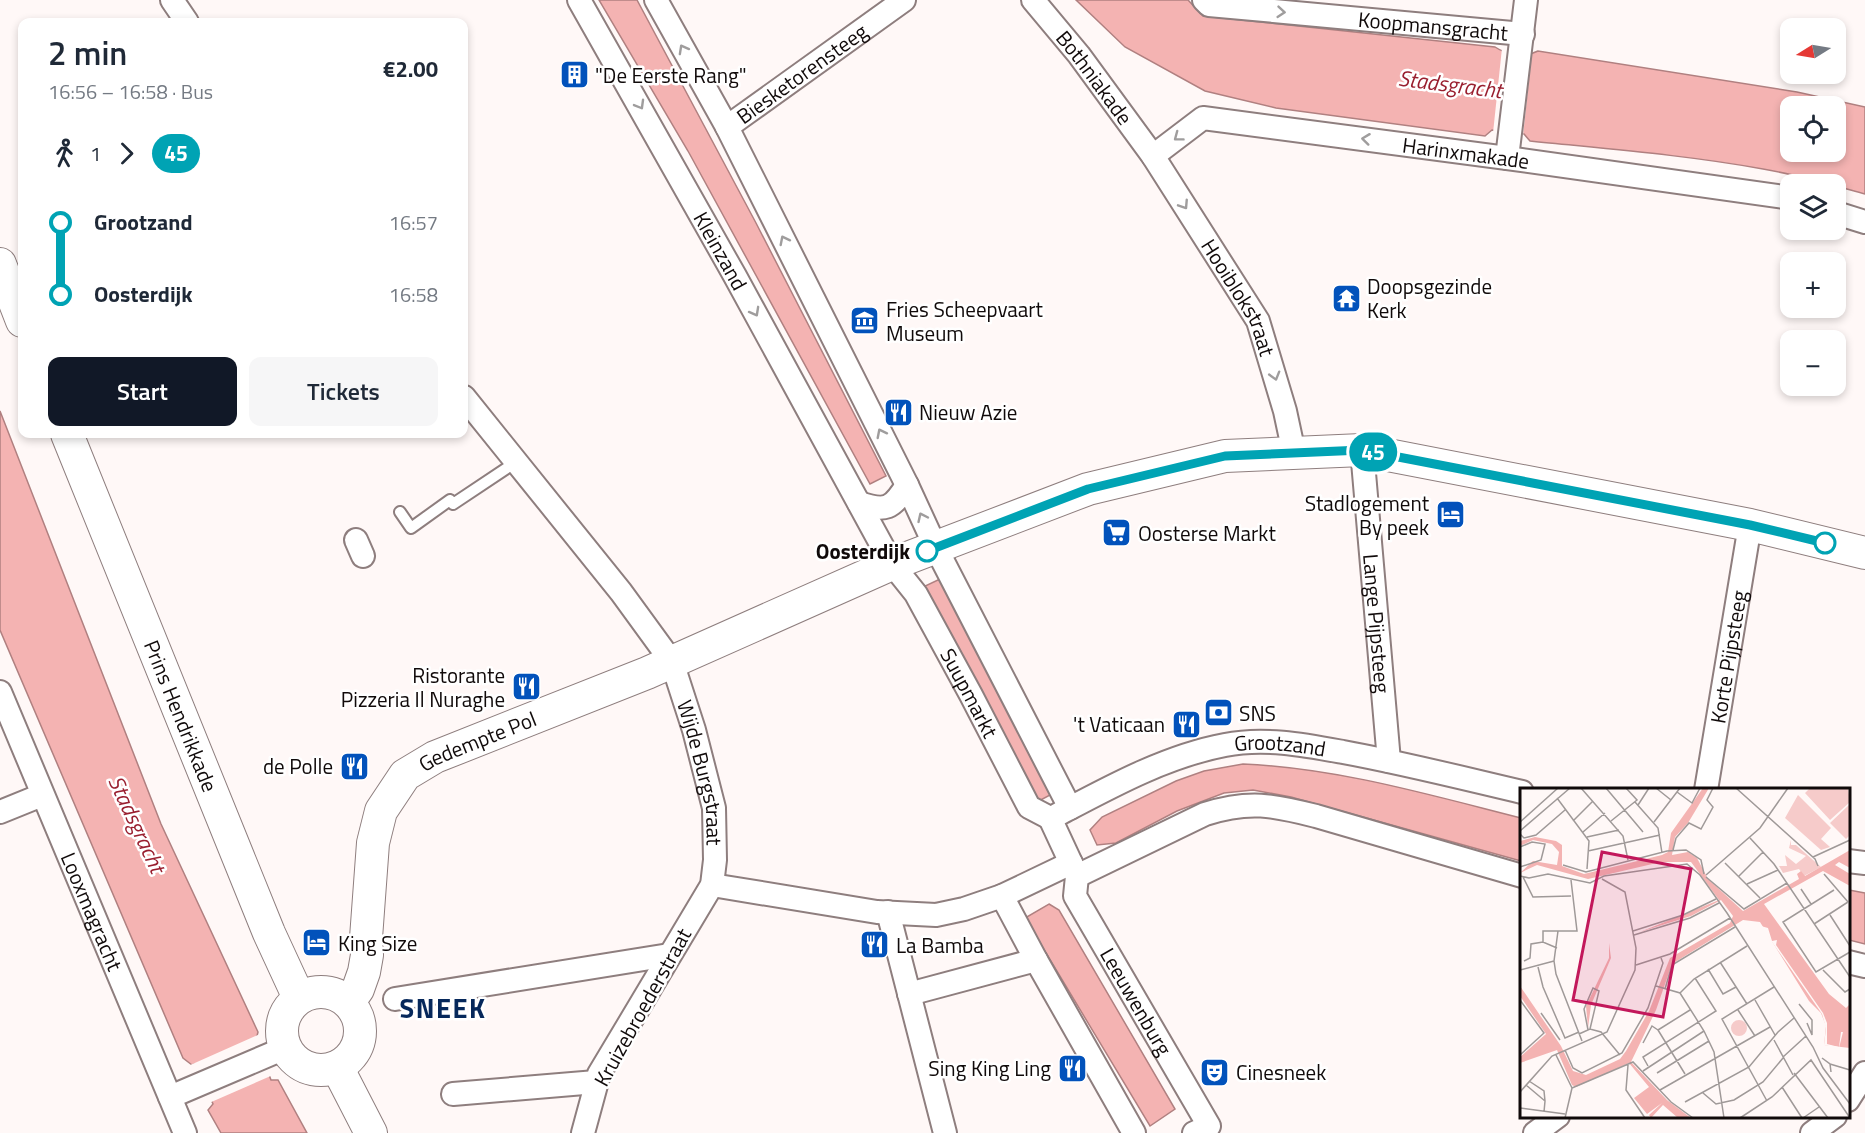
<!DOCTYPE html>
<html lang="en">
<head>
<meta charset="utf-8">
<style>
	:root { --surface:#fff; --page:#f6f6f7; --text:#1f2937; --muted:#747a83; --accent:#111827 }
	body { margin:0; font-family:"Titillium Web",sans-serif; background:var(--page); color:var(--text); height:100vh; display:flex; flex-direction:column; font-size:22px; white-space:nowrap }
	* { box-sizing:border-box; margin:0 }
	p { font-size:20px; color:var(--muted) }
	.icon { flex:none; width:33px; height:33px; fill:none; stroke:currentColor; stroke-width:2; stroke-linecap:round; stroke-linejoin:round }
	.map { position:relative; flex:1; overflow:hidden }
	.drawer { position:absolute; left:18px; top:18px; width:450px; height:420px; display:flex; flex-direction:column; background:var(--surface); border-radius:12px; box-shadow:0 3px 9px #0003 }
	.drawer>* { flex:none }
	.badge { padding:0 12px; border-radius:20px; font-size:21px; line-height:39px }
	.needle { width:39px; rotate:259deg }
	.controls { position:absolute; left:1780px; top:18px; display:grid; gap:12px }
	.controls a { display:grid; place-items:center; width:66px; height:66px; border-radius:12px; background:var(--surface); box-shadow:0 3px 9px #0003; font-size:30px }
	.map>.badge { position:absolute; translate:-50% -50%; box-shadow:0 0 0 3px #fff }
	.legs { display:flex; align-items:center; gap:9px; height:66px; padding:0 30px; font-size:20px }
	.legs p { margin-inline-start:auto }
	.overview { display:flex; align-items:center; justify-content:space-between; height:102px; padding:0 30px }
	h1 { font-size:33px; font-weight:600; line-height:45px }
	.cta { display:flex; gap:12px; margin-top:auto; padding:12px 30px }
	.cta a { flex:1; height:69px; border-radius:12px; background:var(--accent); color:#fff; font-size:24px; font-weight:600; line-height:69px; text-align:center }
	.cta a+a { background:var(--page); color:var(--text) }
	ul { padding:0 30px; list-style:none }
	li { display:flex; align-items:center; gap:21px; height:72px; font-size:22px }
	li i { display:grid; place-items:center; width:9px; height:100%; margin:0 8px; background:currentColor }
	li i::after { content:''; width:15px; height:15px; margin:-8px; border:4px solid; border-radius:50%; background:var(--surface) }
	li p { margin-inline-start:auto }
	li:first-child i { background:linear-gradient(#0000 50%,currentColor 0) }
	li:last-child i { background:linear-gradient(currentColor 50%,#0000 0) }
	.map>svg:first-child { display:block }
	.water { fill:#f4b3b2; stroke:#b08080; stroke-width:1.5; fill-rule:evenodd }
	.pier { fill:#fff8f7 }
	.lines { fill:none; stroke-linecap:round; stroke-linejoin:round }
	.lane-casing { stroke:#8e7e7e; stroke-width:14 }
	.street-casing { stroke:#8e7e7e; stroke-width:26 }
	.secondary-casing { stroke:#8e7e7e; stroke-width:34 }
	.lane { stroke:#fff; stroke-width:10 }
	.street { stroke:#fff; stroke-width:22 }
	.secondary { stroke:#fff; stroke-width:32 }
	.oneway { stroke:#9f9d9d }
	.line-1-casing { stroke:#fff; stroke-width:14 }
	.line-1 { stroke:#00a3b4; stroke-width:9 }
	.stop-1-dot { fill:#fff; stroke:#00a3b4; stroke-width:3 }
	.labels { text-anchor:middle; dominant-baseline:central; stroke-width:5; stroke-linejoin:round; paint-order:stroke }
	.street-label { font-size:21px; fill:#100a0a; stroke:#fff }
	.poi-label { font-size:21px; fill:#100a0a; stroke:#fff; text-anchor:start }
	.stop-label { font-size:21px; font-weight:bold; fill:#100a0a; stroke:#fff; text-anchor:end }
	.water-label { font-size:22px; font-style:italic; fill:#991f2f; stroke:#fff }
	.district-label { font-size:27px; font-weight:bold; letter-spacing:1.5px; fill:#06285b; stroke:#fff }
	.inset-road { fill:none; stroke:#9f9998; stroke-width:1.5 }
	.view { fill:#c2185b; fill-opacity:0.15; stroke:#c2185b; stroke-width:3 }
	.inset-edge { fill:none; stroke:#100a0a; stroke-width:3 }
</style>
</head>
<body>
<div class="map">
<svg width="1865" height="1133" viewBox="0 0 1865 1133">
	<rect width="100%" height="100%" fill="#fff8f7"/>
	<!-- water -->
	<g class="water">
		<polygon points="599,0 637,0 756,223 886,476 870,484 688,151"/>
		<path d="M1076 0H1188L1203 16 1495 47C1507 55 1525 58 1538 51L1797 92 1865 107V194C1832 185 1798 175 1763 169 1686 155 1608 149 1530 141L1524 134 1492 130 1485 136 1276 108 1205 91 1125 47ZM1791 106H1836V152H1791Z"/>
		<polygon points="0,411 161,824 258,1032 256,1040 271,1080 278,1080 307,1133 221,1133 208,1110 213,1104 195,1064 192,1065 183,1058 0,630"/>
		<polygon points="940,579 1052,794 1037,802 923,587"/>
		<path d="M1243 764C1338 768 1430 795 1521 818V861L1291 797 1253 790 1224 793 1177 811 1116 843 1097 845 1090 830 1102 817 1176 781 1204 771Z"/>
		<polygon points="1849,890 1865,893 1865,944 1849,940"/>
		<polygon points="1049,904 1059,910 1175,1109 1150,1126 1025,918"/>
	</g>
	<!-- pier -->
	<g class="pier">
		<polygon points="1502,48 1532,51 1523,136 1493,133"/>
		<polygon points="260,1034 259,1041 273,1075 209,1103 193,1067 188,1066"/>
	</g>
	<g class="lines">
		<defs>
			<polyline id="lane" points="400,512 411,528 450,500 453,504 516,462"/>
			<g id="street">
				<polyline points="172,0 187,22"/>
				<path id="s1" d="M579 0 735 276 892 564 916 594 971 695 1029 807 1050 818"/>
				<polyline points="656,0 727,127 907,485 936,548 1070,808"/>
				<path id="s2" d="M1033 0 1079 55 1153 156 1258 321 1285 411 1294 453"/>
				<path id="s3" d="M1204 0 1209 5 1523 34"/>
				<path id="s4" d="M727 127 904 0"/>
				<path id="s5" d="M1153 156 1203 118 1507 158 1791 198"/>
				<polyline points="1507,158 1526,0"/>
				<polyline points="1836,213 1865,222"/>
				<path id="s6" d="M464 397 621 592 672 662 694 730 714 808 715 860 712 885 599 1074 583 1133"/>
				<path id="s7" d="M1362 450 1389 761"/>
				<path d="M859 503C886 512 892 509 907 485"/>
				<polyline points="356,540 363,556"/>
				<path id="s8" d="M0 692 185 1133"/>
				<path id="s9" d="M1706 790 1750 525"/>
				<polyline points="0,812 42,795"/>
				<path id="s10" d="M1057 815C1110 787 1166 756 1225 745 1264 737 1305 745 1343 752 1403 763 1462 778 1522 792"/>
				<polyline points="1050,818 1077,876"/>
				<polyline points="1848,861 1865,863"/>
				<path d="M1077 876 1205 814C1249 800 1273 805 1316 816L1522 876"/>
				<path id="s11" d="M1077 876 1075 896 1209 1126 1194 1133"/>
				<polyline points="712,885 877,912 936,915 964,909 1002,896"/>
				<polyline points="888,912 945,1133"/>
				<polyline points="1036,960 1134,1133"/>
				<polyline points="1848,962 1865,966"/>
				<polyline points="909,994 1036,960 1002,896 1071,863"/>
				<polyline points="395,999 669,955"/>
				<polyline points="453,1094 596,1082"/>
				<polyline points="170,1097 285,1048"/>
				<polyline points="1848,1100 1865,1073"/>
				<polyline points="1535,1133 1558,1116"/>
				<polyline points="1812,1133 1835,1116"/>
			</g>
			<g id="secondary">
				<polyline points="0,264 22,321"/>
				<path id="s12" d="M67 434 269 933 299 998"/>
				<circle cx="321" cy="1031" r="39"/>
				<path id="s13" d="M349 1002 358 989 364 972 367 955 366 938 373 843 381 811 405 775 435 757 647 673 892 564 1088 489 1225 456 1362 450 1750 525 1865 553"/>
				<polyline points="337,1067 371,1133"/>
			</g>
		</defs>
		<!-- lane casing -->
		<use href="#lane" class="lane-casing"/>
		<!-- street casing -->
		<use href="#street" class="street-casing"/>
		<!-- secondary casing -->
		<use href="#secondary" class="secondary-casing"/>
		<!-- lane -->
		<use href="#lane" class="lane"/>
		<!-- street -->
		<use href="#street" class="street"/>
		<!-- secondary -->
		<use href="#secondary" class="secondary"/>
	</g>
	<!-- one-way arrows -->
	<defs><path id="oneway-chevron" d="M-2-3.5L2.5 0L-2 3.5" fill="none" stroke-width="1.6" stroke-linecap="round" stroke-linejoin="round" transform="scale(1.5)"/></defs>
	<g class="oneway">
		<use href="#oneway-chevron" transform="translate(1281 12) rotate(5)"/>
		<use href="#oneway-chevron" transform="translate(683 49) rotate(-119)"/>
		<use href="#oneway-chevron" transform="translate(640 105) rotate(60)"/>
		<use href="#oneway-chevron" transform="translate(1178 137) rotate(143)"/>
		<use href="#oneway-chevron" transform="translate(1366 139) rotate(-173)"/>
		<use href="#oneway-chevron" transform="translate(1184 205) rotate(57)"/>
		<use href="#oneway-chevron" transform="translate(784 240) rotate(-117)"/>
		<use href="#oneway-chevron" transform="translate(755 312) rotate(61)"/>
		<use href="#oneway-chevron" transform="translate(1275 376) rotate(74)"/>
		<use href="#oneway-chevron" transform="translate(881 433) rotate(-117)"/>
		<use href="#oneway-chevron" transform="translate(922 517) rotate(-115)"/>
	</g>
	<g class="lines">
		<defs>
			<polyline id="line-1" points="927,551 1088,489 1225,456 1362,450 1750,525 1825,543"/>
		</defs>
		<!-- line-1 casing -->
		<use href="#line-1" class="line-1-casing"/>
		<!-- line-1 -->
		<use href="#line-1" class="line-1"/>
	</g>
	<!-- icons -->
	<defs>
		<symbol id="building-square" viewBox="-11 -11 22 22"><rect x="-9" y="-9" width="18" height="18" rx="4" fill="#0252bb" stroke="#fff"/><path d="M-4-6H4V6H1V3H-1V6H-4ZM-2.5-4.3h1.7v1.8h-1.7ZM.8-4.3h1.7v1.8H.8ZM-2.5-1h1.7V.8h-1.7ZM.8-1h1.7V.8H.8Z" fill="#fff"/></symbol>
		<symbol id="temple-square" viewBox="-11 -11 22 22"><rect x="-9" y="-9" width="18" height="18" rx="4" fill="#0252bb" stroke="#fff"/><path d="M0-6L5-2H3V0L6.5 2.5H4V6H1.5V3h-3V6H-4V2.5H-6.5L-3 0V-2H-5Z" fill="#fff"/></symbol>
		<symbol id="museum-square" viewBox="-11 -11 22 22"><rect x="-9" y="-9" width="18" height="18" rx="4" fill="#0252bb" stroke="#fff"/><path d="M0-6L6-3V-2H-6V-3ZM-5-1h2V3h-2ZM-1-1h2V3h-2ZM3-1h2V3H3ZM-6 4H6V6H-6Z" fill="#fff"/></symbol>
		<symbol id="restaurant-square" viewBox="-11 -11 22 22"><rect x="-9" y="-9" width="18" height="18" rx="4" fill="#0252bb" stroke="#fff"/><path d="M-5-6h1v4h1v-4h1v4h1v-4h1v5L-1.5 .5V6h-2V.5L-5-1ZM5-6V6H3V1.5H1.5Q1.5-4 5-6Z" fill="#fff"/></symbol>
		<symbol id="hotel-square" viewBox="-11 -11 22 22"><rect x="-9" y="-9" width="18" height="18" rx="4" fill="#0252bb" stroke="#fff"/><path d="M-6-4.5h1.5V1H6V5H4.5V3h-9V5H-6ZM-4 0a1.8 1.8 0 1 1 3.6 0ZM.5 0V-2.5h3Q6-2.5 6 0Z" fill="#fff"/></symbol>
		<symbol id="supermarket-square" viewBox="-11 -11 22 22"><rect x="-9" y="-9" width="18" height="18" rx="4" fill="#0252bb" stroke="#fff"/><path d="M-6-5.5h2.5l.6 2H6L4.5 2H-2.5L-4.4-4H-6ZM-1.5 3.2a1.3 1.3 0 1 0 .1 0ZM3 3.2a1.3 1.3 0 1 0 .1 0Z" fill="#fff"/></symbol>
		<symbol id="bank-square" viewBox="-11 -11 22 22"><rect x="-9" y="-9" width="18" height="18" rx="4" fill="#0252bb" stroke="#fff"/><path d="M-6-4H6V4H-6ZM0-2.3a2.3 2.3 0 1 0 0 4.6a2.3 2.3 0 1 0 0-4.6Z" fill="#fff"/></symbol>
		<symbol id="theatre-square" viewBox="-11 -11 22 22"><rect x="-9" y="-9" width="18" height="18" rx="4" fill="#0252bb" stroke="#fff"/><path d="M-5-5.5Q0-4 5-5.5V0Q5 5 0 6Q-5 5-5 0ZM-3.3-2.5H-1v1.5H-3.3ZM1-2.5H3.3v1.5H1ZM-2.8 1Q0 5.5 2.8 1Z" fill="#fff"/></symbol>
	</defs>
	<g fill-rule="evenodd">
		<use href="#building-square" x="558" y="58" width="33" height="33"/>
		<use href="#temple-square" x="1330" y="282" width="33" height="33"/>
		<use href="#museum-square" x="848" y="304" width="33" height="33"/>
		<use href="#restaurant-square" x="882" y="396" width="33" height="33"/>
		<use href="#hotel-square" x="1434" y="498" width="33" height="33"/>
		<use href="#supermarket-square" x="1100" y="516" width="33" height="33"/>
		<use href="#restaurant-square" x="510" y="670" width="33" height="33"/>
		<use href="#bank-square" x="1202" y="696" width="33" height="33"/>
		<use href="#restaurant-square" x="1170" y="708" width="33" height="33"/>
		<use href="#restaurant-square" x="338" y="750" width="33" height="33"/>
		<use href="#hotel-square" x="300" y="926" width="33" height="33"/>
		<use href="#restaurant-square" x="858" y="928" width="33" height="33"/>
		<use href="#restaurant-square" x="1056" y="1052" width="33" height="33"/>
		<use href="#theatre-square" x="1198" y="1056" width="33" height="33"/>
	</g>
	<!-- markers -->
	<g class="stop-1-dot">
		<circle cx="1825" cy="543" r="10"/>
		<circle cx="927" cy="551" r="10"/>
	</g>
	<g class="labels">
		<!-- street labels -->
		<g class="street-label">
			<text stroke="none"><textPath href="#s3" startOffset="232">Koopmansgracht</textPath></text>
			<text stroke="none"><textPath href="#s4" startOffset="92">Biesketorensteeg</textPath></text>
			<text stroke="none"><textPath href="#s2" startOffset="99">Bothniakade</textPath></text>
			<text stroke="none"><textPath href="#s5" startOffset="328">Harinxmakade</textPath></text>
			<text stroke="none"><textPath href="#s1" startOffset="288">Kleinzand</textPath></text>
			<text stroke="none"><textPath href="#s2" startOffset="363">Hooiblokstraat</textPath></text>
			<text stroke="none"><textPath href="#s7" startOffset="174">Lange Pijpsteeg</textPath></text>
			<text stroke="none"><textPath href="#s9" startOffset="135">Korte Pijpsteeg</textPath></text>
			<text stroke="none"><textPath href="#s1" startOffset="796">Suupmarkt</textPath></text>
			<text stroke="none"><textPath href="#s12" startOffset="304">Prins Hendrikkade</textPath></text>
			<text stroke="none"><textPath href="#s13" startOffset="320">Gedempte Pol</textPath></text>
			<text stroke="none"><textPath href="#s10" startOffset="238">Grootzand</textPath></text>
			<text stroke="none"><textPath href="#s6" startOffset="452">Wijde Burgstraat</textPath></text>
			<text stroke="none"><textPath href="#s8" startOffset="238">Looxmagracht</textPath></text>
			<text stroke="none"><textPath href="#s11" startOffset="142">Leeuwenburg</textPath></text>
			<text transform="translate(642 1007) rotate(-61)">Kruizebroederstraat</text>
		</g>
		<!-- poi labels -->
		<g class="poi-label">
			<text x="595" y="75">"De Eerste Rang"</text>
			<text x="1367" y="286">Doopsgezinde<tspan x="1367" dy="24">Kerk</tspan></text>
			<text x="886" y="309">Fries Scheepvaart<tspan x="886" dy="24">Museum</tspan></text>
			<text x="919" y="412">Nieuw Azie</text>
			<text x="1429" y="503" text-anchor="end">Stadlogement<tspan x="1429" dy="24">By peek</tspan></text>
			<text x="1138" y="533">Oosterse Markt</text>
			<text x="505" y="675" text-anchor="end">Ristorante<tspan x="505" dy="24">Pizzeria Il Nuraghe</tspan></text>
			<text x="1239" y="713">SNS</text>
			<text x="1165" y="724" text-anchor="end">'t Vaticaan</text>
			<text x="333" y="766" text-anchor="end">de Polle</text>
			<text x="338" y="943">King Size</text>
			<text x="896" y="945">La Bamba</text>
			<text x="1051" y="1068" text-anchor="end">Sing King Ling</text>
			<text x="1236" y="1072">Cinesneek</text>
		</g>
		<!-- stop labels -->
		<g class="stop-label">
			<text x="910" y="551">Oosterdijk</text>
		</g>
		<!-- water labels -->
		<g class="water-label">
			<text transform="translate(1450 84) rotate(7)">Stadsgracht</text>
			<text transform="translate(137 824) rotate(65)">Stadsgracht</text>
		</g>
		<!-- district labels -->
		<g class="district-label">
			<text x="443" y="1007">SNEEK</text>
		</g>
	</g>
	<!-- overview -->
	<g transform="translate(1520 788)">
		<rect width="330" height="330" fill="#fff8f7"/>
		<path d="M290 0H328L330 14 310 32 285 5ZM278 7 311 40 301 51 310 59 301 62 265 30ZM330 16V47L326 51 310 35ZM271 52V57H276L301 79 284 88 279 81 263 85 259 78H267L265 67 276 76 286 68 269 60ZM211 240a8 8 0 1 1 16 0a8 8 0 1 1-16 0Z" fill="#f6cbca"/>
		<path d="M183 0H189L168 35 155 49 152 67 168 64 177 70 188 91 223 123 279 91 277 86 281 83 285 88 330 62V80L319 74 315 77 330 86V98L303 83 244 116 309 206 326 220 330 216V260L304 257 306 238 301 225 289 213 240 134 223 132 152 176 136 222 111 274 147 312 171 330H158L143 317 131 330 129 327 142 315 127 326 114 310 129 299 109 275 56 299 52 297 37 262 0 275V269L26 246 0 208V198L41 258 53 283 66 287 100 271 106 263 129 223 150 170 210 135 213 128 201 112 171 128 120 144 199 112 171 74H141L68 91 17 77 0 85 13 73 37 77 39 64 32 56 13 52 0 58V53L15 49 36 53 42 57V78L64 86 142 67 148 64 151 45ZM89 155 91 170 71 217 68 240 66 218 89 170Z" fill="#f4b3b2"/>
		<path d="M241 138 248 140 252 153 257 152 256 157 303 225 307 235V256L319 259 321 244H323L319 260 304 257 306 240 302 226Z" fill="#fff8f7"/>
		<path class="inset-road" d="M61 0 103 48 108 72M86 0 123 44M136 0 151 12M216 0 295 71 298 78M157 4 172 15 180 0M37 10 69 53 67 81M115 14 138 40 142 65M118 17 129 0M53 33 73 13M91 33 117 12 106 0M0 34 38 0M134 34 160 0M0 43 50 0M63 44 85 25M0 46 4 50 16 47 45 22M67 49 99 42M230 50 254 76 330 189M0 59 12 54 25 56 21 72 0 79M153 62 156 50 169 35 181 41 193 19 187 12 193 0M68 63 140 47M293 69 330 52M205 75 240 110M43 77 66 84 147 63 166 62 181 72 184 86M304 86 328 114M186 87 240 40 268 0M0 88 9 90 28 86 70 95 84 88 167 76 180 87 207 125 293 259 303 280 330 316M219 88 243 64M3 89 13 109 51 108M186 89 224 121 267 95M227 96 258 82M281 101 291 116M314 102 263 134 296 184 330 164M310 127 330 158M294 136 328 114M38 143 34 173 36 186 62 253M113 143 163 127 196 111M114 147 170 130 199 115M23 154V143H57L51 92M4 173 10 170 11 156 23 154 37 160M200 174 227 216M116 177 150 166 210 130M18 179 23 199 45 250 59 244M188 181 203 206 216 199M0 182 34 173M303 182 325 204 330 201M136 198 160 205 184 243 194 264 204 330M145 201 152 177 215 139M160 205 174 191 227 158M0 212 24 245 0 267M235 212 255 247M279 216 292 232V247L287 235M218 222 235 248M21 225 40 252M68 242 64 221 73 200 79 203 70 241M138 242 165 286M138 242 170 222M59 246 70 241 81 244 100 267M254 252 273 287M123 255 132 238 138 242M45 262 53 280 62 285 102 265 128 220 143 175 141 170M36 267 52 300M263 269 286 248M302 270 310 276 311 284M310 276 330 282M108 277 106 302 125 330M128 278 123 269 196 223 175 190M123 283 184 243M137 285 189 253M274 285 308 330M9 293 24 303 25 313M6 297 25 313 24 324M262 299 282 330M52 300 113 274 151 314 173 330M140 302 250 239M0 304 32 268 87 244 115 182 116 160 105 104 82 91M183 305 196 316 214 312 243 294 263 270M247 313 202 231 254 199M165 314 229 279 258 244 274 230M0 320 45 326M45 330 52 300M220 330 252 309 291 272 330 330M283 330 299 319"/>
		<path class="view" d="M82 64 171 81 143 229 53 212Z"/>
		<rect width="330" height="330" class="inset-edge"/>
	</g>
</svg>
<div class="controls">
<a><svg class="needle" viewBox="-14 -14 28 28"><path d="M0-13l5 13h-10z" fill="#e53935"/><path d="M0 13l5-13h-10z" fill="#747a83"/></svg></a>
<a><svg class="icon" aria-label="locate" viewBox="0 0 24 24"><circle cx="12" cy="12" r="6"/><path d="M12 2v4M12 18v4M2 12h4M18 12h4"/></svg></a>
<a><svg class="icon" aria-label="layers" viewBox="0 0 24 24"><path d="M12 4l9 5-9 5-9-5zM3 14l9 5 9-5"/></svg></a>
<a>+</a>
<a>−</a>
</div>
<b class="badge" style="left:1373px;top:452px;background:#00a3b4;color:#fff">45</b>
<section class="drawer">
<div class="overview"><div><h1>2 min</h1><p>16:56 – 16:58 · Bus</p></div><b>€2.00</b></div>
<div class="legs"><svg class="icon" aria-label="walk" viewBox="0 0 24 24"><circle cx="13" cy="4" r="2"/><path d="M13 8l-2 6 4 7M11 14l-3 7M7 12l3-4h3l4 4"/></svg>1<svg class="icon" aria-label="forward" viewBox="0 0 24 24"><path d="M9 5l7 7-7 7"/></svg><b class="badge" style="background:#00a3b4;color:#fff">45</b></div>
<ul>
<li><i style="color:#00a3b4"></i><b>Grootzand</b><p>16:57</p></li>
<li><i style="color:#00a3b4"></i><b>Oosterdijk</b><p>16:58</p></li>
</ul>
<div class="cta"><a>Start</a><a>Tickets</a></div>
</section>
</div>
</body>
</html>
